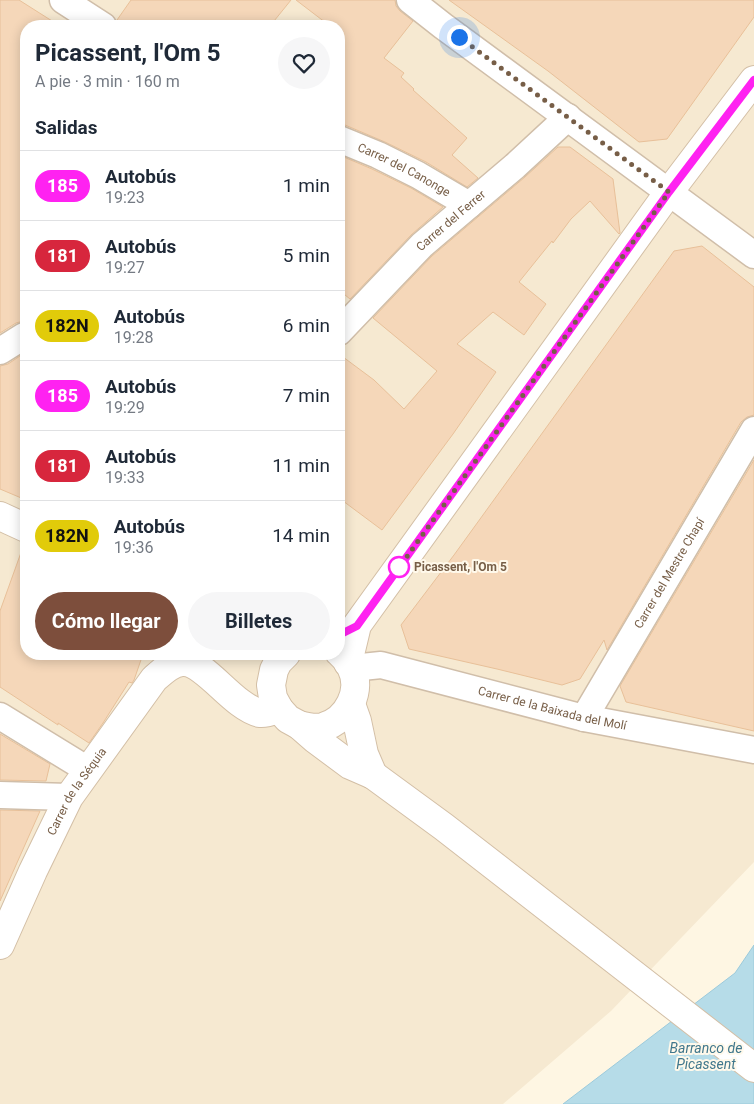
<!DOCTYPE html>
<html lang="es">
<head>
<meta charset="utf-8">
<style>
	:root { --surface:#fff; --page:#f6f6f7; --text:#1f2937; --muted:#747a83; --line:#e0e1e3; --accent:#7d4e3c }
	body { margin:0; font-family:Roboto,sans-serif; background:var(--page); color:var(--text); height:100vh; display:flex; flex-direction:column; font-size:19px; white-space:nowrap }
	* { box-sizing:border-box; margin:0 }
	p { font-size:16px; color:var(--muted) }
	.icon { flex:none; width:28px; height:28px; fill:none; stroke:currentColor; stroke-width:2; stroke-linecap:round; stroke-linejoin:round }
	.map { position:relative; flex:1; overflow:hidden }
	.side { position:absolute; left:20px; top:20px; width:325px; height:640px; display:flex; flex-direction:column; background:var(--surface); border-radius:20px; box-shadow:0 2px 12px #0003 }
	.side>* { flex:none }
	.badge { padding:0 10px; border-radius:16px; font-size:18px; line-height:32px }
	.you { position:absolute; width:25px; height:25px; margin:-12px; border:4px solid #fff; border-radius:50%; background:#1a73e8; box-shadow:0 0 0 8px #1a73e833 }
	.map>.badge { position:absolute; translate:-50% -50%; box-shadow:0 0 0 2px #fff }
	h2 { padding:0 15px; font-size:19px; line-height:45px }
	.round { display:grid; place-items:center; flex:none; width:52px; height:52px; border-radius:26px; background:var(--page) }
	.overview { display:flex; align-items:center; justify-content:space-between; height:85px; padding:0 15px }
	h1 { font-size:24px; font-weight:700; line-height:38px }
	.button { display:flex; gap:10px; margin-top:auto; padding:10px 15px }
	.button a { flex:1; height:58px; border-radius:30px; background:var(--accent); color:#fff; font-size:20px; font-weight:700; line-height:58px; text-align:center }
	.button a+a { background:var(--page); color:var(--text) }
	ul { padding:0; list-style:none }
	li { display:flex; align-items:center; gap:15px; height:70px; padding:0 15px; border-top:1px solid var(--line) }
	li div { flex:1 }
	li b { display:block; font-size:19px }
	li em { font-style:normal }
	li .badge { min-width:55px; font-weight:700; text-align:center }
	.map>svg:first-child { display:block }
	.residential { fill:#f6e9d1; fill-rule:evenodd }
	.water { fill:#b6dce8; stroke:#9ccadb }
	.building { fill:#f5d7b9; stroke:#e8c099 }
	.lines { fill:none; stroke-linecap:round; stroke-linejoin:round }
	.street-casing { stroke:#d0bea9; stroke-width:29 }
	.secondary-casing { stroke:#d3bfa6; stroke-width:30 }
	.street { stroke:#fff; stroke-width:26 }
	.secondary { stroke:#fff; stroke-width:28 }
	.line-casing { stroke:#fff; stroke-width:11 }
	.line { stroke:#ff22f1; stroke-width:8 }
	.walk { stroke:#775e47; stroke-width:5; stroke-dasharray:0 9 }
	.stop-dot { fill:#fff; stroke:#ff22f1; stroke-width:2.5 }
	.labels { text-anchor:middle; dominant-baseline:central; stroke-width:4; stroke-linejoin:round; paint-order:stroke }
	.street-label { font-size:12px; fill:#775e47; stroke:#fff9eb }
	.stop-label { font-size:12px; font-weight:bold; fill:#775e47; stroke:#fff9eb; text-anchor:start }
	.water-label { font-size:14px; font-style:italic; fill:#40778c; stroke:#fff9eb }
</style>
</head>
<body>
<div class="map">
<svg width="754" height="1104" viewBox="0 0 754 1104">
	<rect width="100%" height="100%" fill="#fef6e3"/>
	<!-- residential -->
	<path class="residential" d="M0 0H754V862L611 1011 503 1104H0ZM26 26H339V654H26Z"/>
	<!-- water -->
	<polygon class="water" points="754,945 754,1104 563,1104 735,973"/>
	<!-- building -->
	<g class="building">
		<polygon points="0,0 19,0 60,26 26,26 26,322 23,321 16,323 0,333"/>
		<polygon points="131,0 291,0 270,26 118,26 117,20"/>
		<polygon points="296,0 395,0 396,6 400,11 413,21 384,58 404,73 401,77 414,89 413,90 467,138 452,155 478,178 467,187 426,162 385,142 345,125 339,124 339,26 330,26"/>
		<polygon points="449,0 754,0 754,17 667,139 639,142 548,71"/>
		<polygon points="558,147 570,147 613,179 620,233 619,234 590,201 571,219 553,243 552,241 519,282 546,304 524,335 493,312 457,344 496,372 453,434 382,530 339,498 339,354 374,380 404,409 437,371 373,318 432,256 525,177"/>
		<polygon points="339,155 372,169 411,188 443,207 411,235 350,299 339,290"/>
		<polygon points="702,246 754,287 754,415 747,417 741,422 607,650 604,640 580,679 562,685 497,669 409,649 401,625 454,555 674,251"/>
		<polygon points="26,352 26,500 0,489 0,366 8,364"/>
		<polygon points="754,460 754,731 626,702 620,686"/>
		<polygon points="23,547 26,547 26,654 143,654 134,680 132,683 129,682 103,723 89,743 58,723 58,725 0,687 0,611"/>
		<polygon points="0,734 50,764 46,781 0,780"/>
		<polygon points="0,810 40,811 0,901"/>
	</g>
	<g class="lines">
		<defs>
			<g id="street">
				<polyline points="63,0 103,26"/>
				<polyline points="410,0 443,26 754,255"/>
				<path id="s1" d="M339 139 378 155 418 175 469 205"/>
				<path id="s2" d="M339 332 422 245 515 166 568 117"/>
				<polyline points="0,351 24,336"/>
				<path id="s3" d="M352 668 381 665 584 718 754 750"/>
				<polyline points="0,716 88,770"/>
				<path id="s4" d="M584 718 754 430"/>
				<polyline points="0,795 69,797"/>
			</g>
			<g id="secondary">
				<polyline points="0,516 26,528"/>
				<polyline points="286,654 278,662 274,670 271,685 273,698 279,709 288,719 299,725 315,739 350,765 373,775 444,827 754,1068"/>
				<polyline points="348,663 357,625 669,192 754,80"/>
				<polyline points="351,704 357,721 364,754 373,775"/>
				<path d="M299 725C307 727 315 729 323 727 348 720 363 690 351 667 348 661 344 656 339 652"/>
				<path id="s5" d="M0 945 33 871 69 797 154 679C162 672 172 662 183 662 205 661 233 707 260 713 265 714 273 711 279 709"/>
			</g>
		</defs>
		<!-- street casing -->
		<use href="#street" class="street-casing"/>
		<!-- secondary casing -->
		<use href="#secondary" class="secondary-casing"/>
		<!-- street -->
		<use href="#street" class="street"/>
		<!-- secondary -->
		<use href="#secondary" class="secondary"/>
	</g>
	<g class="lines">
		<defs>
			<polyline id="line" points="339,635 357,626 669,192 754,80"/>
		</defs>
		<!-- line casing -->
		<use href="#line" class="line-casing"/>
		<!-- line -->
		<use href="#line" class="line"/>
		<!-- walk -->
		<polyline class="walk" points="399,567 398,569 669,192 459,37"/>
	</g>
	<!-- markers -->
	<circle class="stop-dot" cx="399" cy="567" r="10"/>
	<g class="labels">
		<!-- street labels -->
		<g class="street-label">
			<text stroke="none"><textPath href="#s1" startOffset="72">Carrer del Canonge</textPath></text>
			<text stroke="none"><textPath href="#s2" startOffset="158">Carrer del Ferrer</textPath></text>
			<text stroke="none"><textPath href="#s4" startOffset="168">Carrer del Mestre Chapí</textPath></text>
			<text stroke="none"><textPath href="#s3" startOffset="206">Carrer de la Baixada del Molí</textPath></text>
			<text stroke="none"><textPath href="#s5" startOffset="172">Carrer de la Séquia</textPath></text>
		</g>
		<!-- stop labels -->
		<g class="stop-label">
			<text x="414" y="567">Picassent, l'Om 5</text>
		</g>
		<!-- water labels -->
		<g class="water-label">
			<text x="706" y="1048">Barranco de<tspan x="706" dy="16">Picassent</tspan></text>
		</g>
	</g>
</svg>
<div class="you" style="left:459px;top:37px"></div>
<section class="side">
<div class="overview"><div><h1>Picassent, l'Om 5</h1><p>A pie · 3 min · 160 m</p></div><a class="round"><svg class="icon" aria-label="heart" viewBox="0 0 24 24"><path d="M12 20l-8-8c-3-5 5-10 8-4 3-6 11-1 8 4z"/></svg></a></div>
<h2>Salidas</h2>
<ul>
<li><span class="badge" style="background:#ff22f1;color:#fff">185</span><div><b>Autobús</b><p>19:23</p></div><em>1 min</em></li>
<li><span class="badge" style="background:#d7263d;color:#fff">181</span><div><b>Autobús</b><p>19:27</p></div><em>5 min</em></li>
<li><span class="badge" style="background:#e1cb0a;color:#111">182N</span><div><b>Autobús</b><p>19:28</p></div><em>6 min</em></li>
<li><span class="badge" style="background:#ff22f1;color:#fff">185</span><div><b>Autobús</b><p>19:29</p></div><em>7 min</em></li>
<li><span class="badge" style="background:#d7263d;color:#fff">181</span><div><b>Autobús</b><p>19:33</p></div><em>11 min</em></li>
<li><span class="badge" style="background:#e1cb0a;color:#111">182N</span><div><b>Autobús</b><p>19:36</p></div><em>14 min</em></li>
</ul>
<div class="button"><a>Cómo llegar</a><a>Billetes</a></div>
</section>
</div>
</body>
</html>
